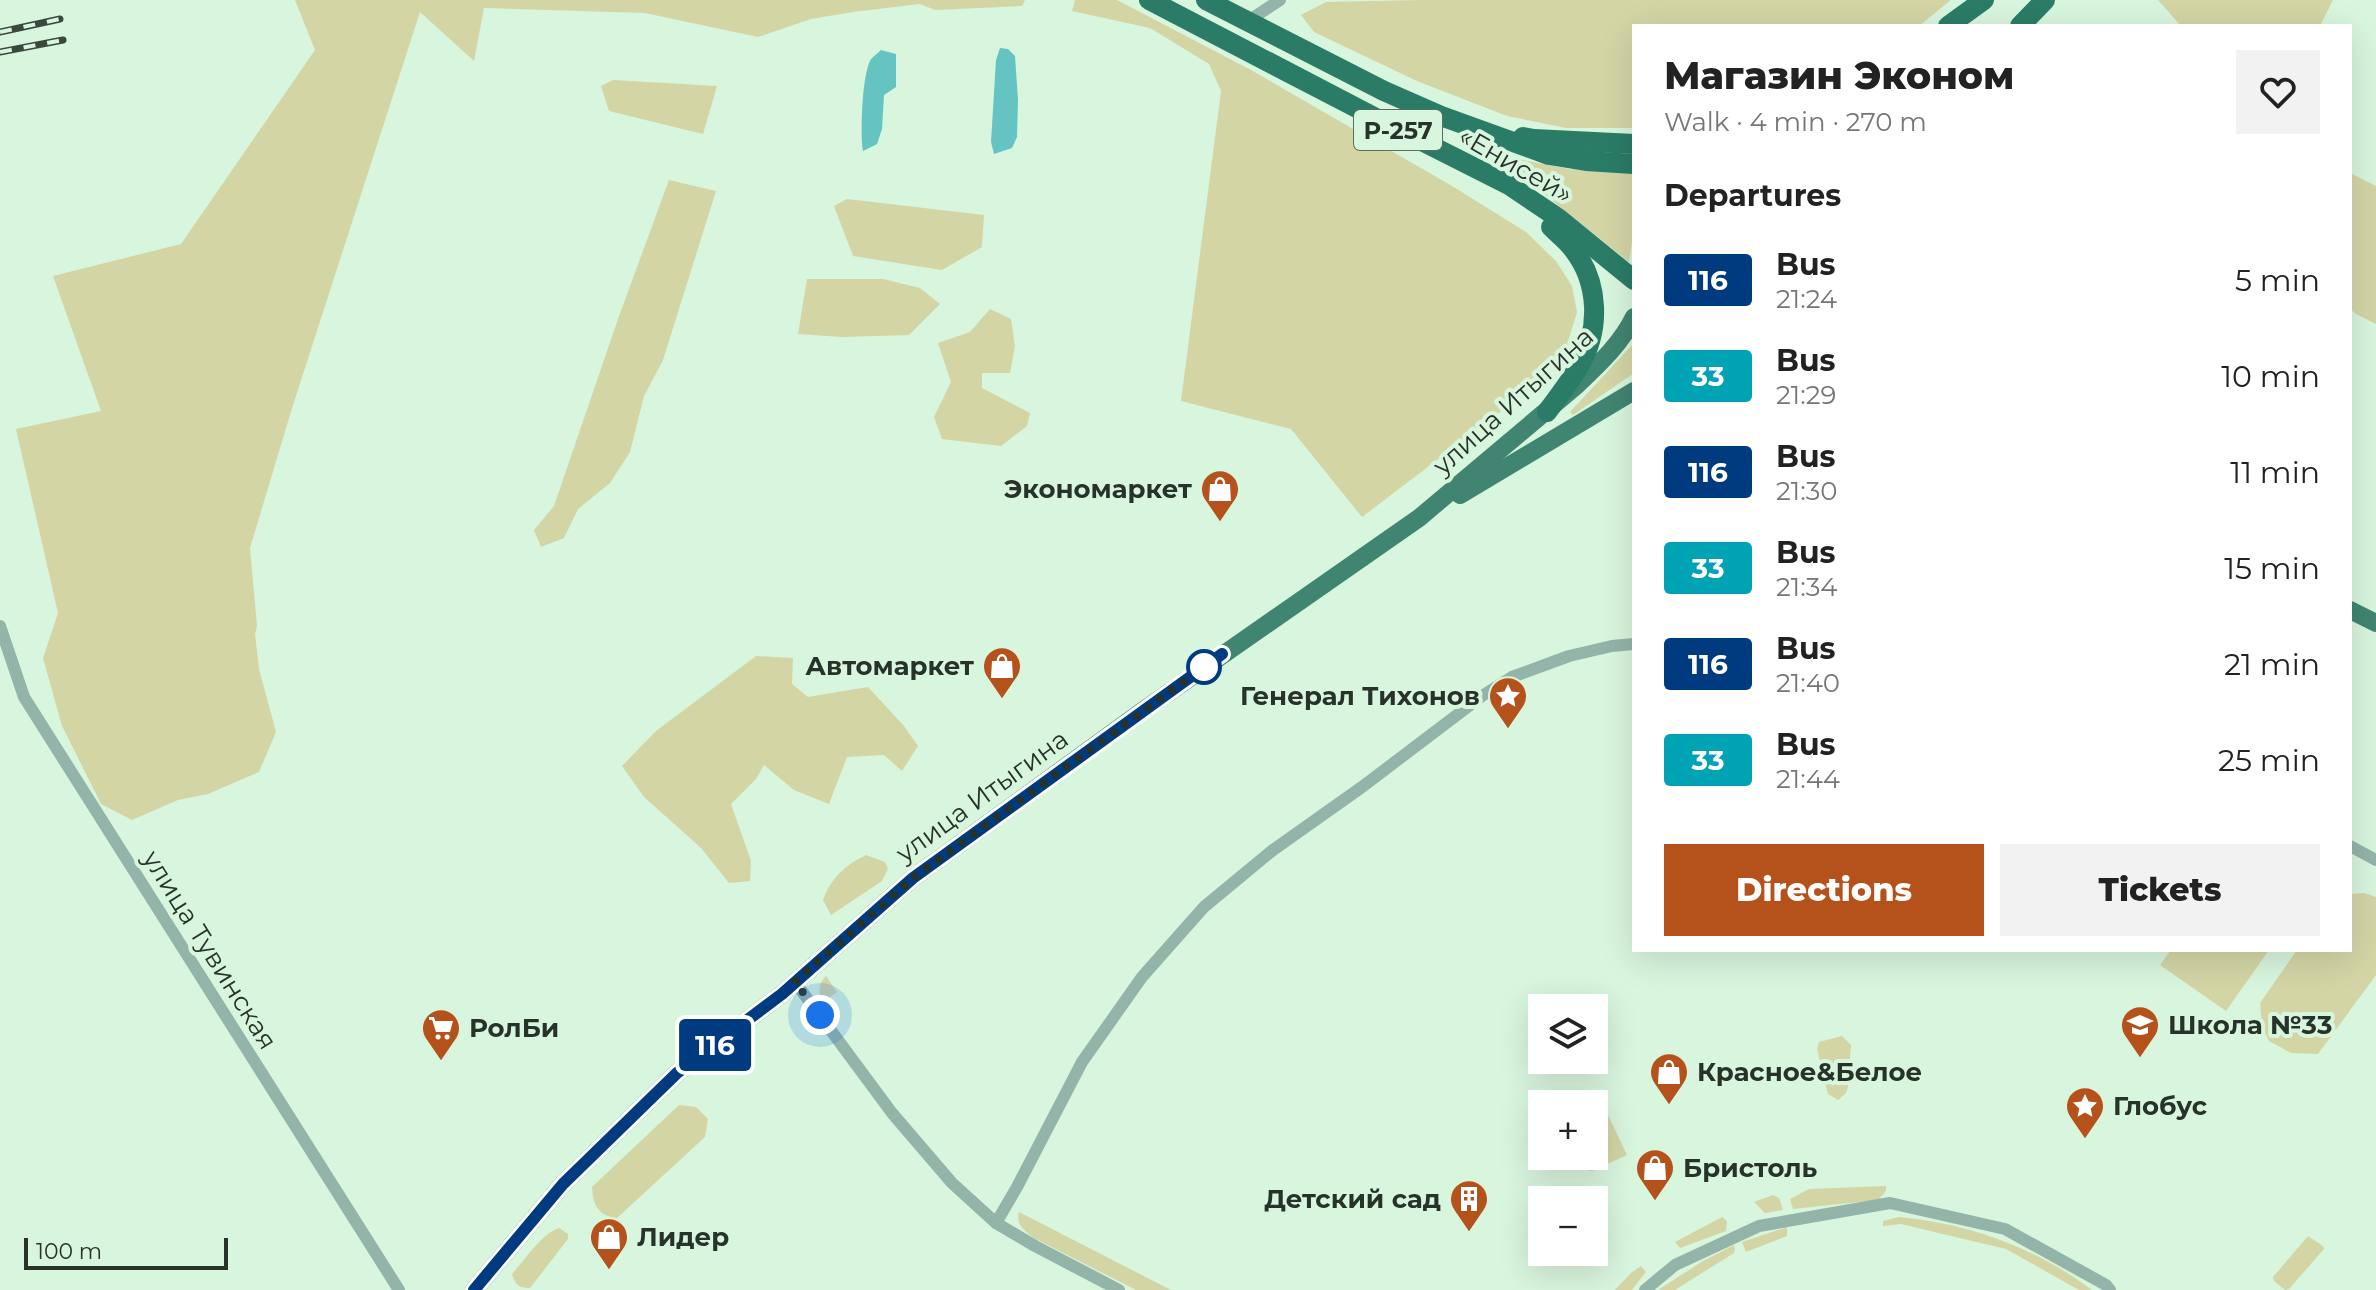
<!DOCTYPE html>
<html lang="en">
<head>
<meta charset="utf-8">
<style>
	:root { --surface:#fff; --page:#f2f2f2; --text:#222; --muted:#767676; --accent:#b5521c }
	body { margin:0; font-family:Montserrat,sans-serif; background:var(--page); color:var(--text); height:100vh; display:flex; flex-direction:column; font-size:30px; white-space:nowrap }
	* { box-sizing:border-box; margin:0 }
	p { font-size:26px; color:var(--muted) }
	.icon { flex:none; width:44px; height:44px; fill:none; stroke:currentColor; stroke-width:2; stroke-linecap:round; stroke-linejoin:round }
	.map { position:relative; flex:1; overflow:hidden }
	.side { position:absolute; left:1632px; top:24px; width:720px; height:928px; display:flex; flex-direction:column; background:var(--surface); border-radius:0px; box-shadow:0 8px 32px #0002 }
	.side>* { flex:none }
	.badge { padding:0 16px; border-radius:6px; font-size:28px; line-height:52px }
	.buttons { position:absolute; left:1528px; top:994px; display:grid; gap:16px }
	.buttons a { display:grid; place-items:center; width:80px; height:80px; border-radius:0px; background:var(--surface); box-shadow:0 8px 32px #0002; font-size:40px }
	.scale { position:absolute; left:24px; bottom:20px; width:204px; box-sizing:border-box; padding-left:8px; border:4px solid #273229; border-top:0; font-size:22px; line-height:28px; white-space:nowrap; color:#273229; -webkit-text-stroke:6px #d8f5dd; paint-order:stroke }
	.you { position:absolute; width:40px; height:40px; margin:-20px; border:6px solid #fff; border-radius:50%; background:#1a73e8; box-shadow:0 0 0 12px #1a73e833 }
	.map>.badge { position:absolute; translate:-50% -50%; box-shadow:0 0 0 4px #fff }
	h2 { padding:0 32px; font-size:30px; line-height:72px }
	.round { display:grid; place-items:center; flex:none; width:84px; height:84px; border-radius:0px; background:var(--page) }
	.headline { display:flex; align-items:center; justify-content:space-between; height:136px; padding:0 32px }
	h1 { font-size:38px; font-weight:800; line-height:60px }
	.action { display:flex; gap:16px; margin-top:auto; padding:16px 32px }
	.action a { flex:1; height:92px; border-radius:0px; background:var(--accent); color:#fff; font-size:32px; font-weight:800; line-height:92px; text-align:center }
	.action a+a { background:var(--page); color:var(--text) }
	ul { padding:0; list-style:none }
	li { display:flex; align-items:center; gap:24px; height:96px; padding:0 32px }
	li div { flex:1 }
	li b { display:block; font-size:30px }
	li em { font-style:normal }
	li .badge { min-width:88px; font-weight:700; text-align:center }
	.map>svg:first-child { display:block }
	.green { fill:#d4d5a5 }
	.water { fill:#65c4c1 }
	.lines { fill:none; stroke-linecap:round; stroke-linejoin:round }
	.minor { stroke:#93b4a9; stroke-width:12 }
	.primary { stroke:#408571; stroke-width:18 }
	.trunk { stroke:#2a7c67; stroke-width:20 }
	.rail-casing { stroke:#3b483d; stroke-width:7 }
	.rail { stroke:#d8f5dd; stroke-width:4; stroke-dasharray:12; stroke-linecap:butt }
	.line-casing { stroke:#fff; stroke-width:18 }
	.line { stroke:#003b80; stroke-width:12 }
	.walk { stroke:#273229; stroke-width:8; stroke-dasharray:0 14.4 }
	.stop-dot { fill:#fff; stroke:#003b80; stroke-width:4 }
	.labels { text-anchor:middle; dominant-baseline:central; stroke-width:8; stroke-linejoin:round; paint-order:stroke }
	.shield { fill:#d8f5dd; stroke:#5c6c5f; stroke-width:2 }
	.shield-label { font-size:24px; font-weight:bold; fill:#273229 }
	.street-label { font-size:26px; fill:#273229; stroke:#d8f5dd }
	.poi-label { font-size:26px; font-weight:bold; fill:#273229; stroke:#d8f5dd; text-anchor:start }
</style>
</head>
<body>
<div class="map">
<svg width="2376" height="1290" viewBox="0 0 2376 1290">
	<rect width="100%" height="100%" fill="#d8f5dd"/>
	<!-- green -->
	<g class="green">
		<polygon points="295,0 1025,0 1022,6 935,10 920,4 853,12 811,19 758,37 645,13 484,8 474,61 420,12 293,405 250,548 257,626 255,634 259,669 276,732 259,772 208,794 178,800 132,820 101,804 62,726 43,658 58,613 16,429 101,411 53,276 181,244 315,50"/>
		<polygon points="1075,0 1117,0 1251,70 1452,186 1526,232 1556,261 1572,286 1577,312 1567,345 1541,381 1362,517 1291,429 1181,401 1221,91 1209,64 1150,28 1072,11"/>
		<polygon points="1421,0 1951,0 1919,26 1634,26 1634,128 1566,128 1507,116 1417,81 1314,32 1301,15 1326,2"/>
		<polygon points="2158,0 2333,0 2320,26 2181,26"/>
		<polygon points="613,80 717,86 703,134 609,111 601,86"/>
		<polygon points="1513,158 1569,169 1634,173 1634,228 1629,262 1535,187"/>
		<polygon points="2350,173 2376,186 2376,324 2356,314 2350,309"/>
		<polygon points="669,180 716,191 663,360 644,396 630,452 610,483 578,509 564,538 541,547 534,530 554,506 618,319"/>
		<polygon points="847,199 984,215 982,247 942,270 853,256 834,206"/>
		<polygon points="807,279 883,279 920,288 940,304 909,335 842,337 798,334"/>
		<polygon points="990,309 1011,319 1015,346 1010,373 982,373 982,388 1030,413 1027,426 1001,446 942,439 934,417 951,382 938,343 970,332"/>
		<polygon points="1634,343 1634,373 1573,415 1570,412"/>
		<polygon points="756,656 793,658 792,684 808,697 868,687 904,726 918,746 902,771 884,755 847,757 829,804 794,790 764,765 756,779 731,804 751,861 750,881 729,883 701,848 644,797 622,766 656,731"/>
		<path d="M866 855 885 862 888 869 882 881 831 915 823 900C830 879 846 864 866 855Z"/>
		<polygon points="2364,893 2376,897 2376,975 2318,1054 2291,1053 2269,1041 2262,1027 2260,1003 2297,950 2350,950 2350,894"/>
		<polygon points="2171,950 2269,950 2226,1011 2160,965"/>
		<path d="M826 976 837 992 822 1003C819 992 817 985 826 976Z"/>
		<polygon points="1842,1036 1851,1045 1848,1087 1846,1093 1838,1100 1828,1094 1817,1049 1819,1042"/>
		<polygon points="1597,1092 1627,1155 1592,1171 1586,1170 1577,1156 1594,1156 1594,1104 1569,1104"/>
		<path d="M679 1105 696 1107 708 1119 705 1137 617 1218C598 1216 593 1205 592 1187Z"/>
		<polygon points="1886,1186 1886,1191 1878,1200 1793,1209 1790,1199 1809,1189"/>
		<polygon points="1773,1195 1779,1198 1783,1210 1765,1213 1754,1202"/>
		<path d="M1019 1212 1171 1290H1136L1034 1238C1025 1231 1015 1224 1019 1212Z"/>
		<polygon points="1722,1217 1727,1221 1726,1231 1680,1248 1675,1242"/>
		<path d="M1899 1217C1968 1223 2036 1248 2092 1290H2079L2006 1249 1901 1224 1883 1226V1221Z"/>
		<polygon points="1787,1227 1787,1236 1746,1252 1742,1242"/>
		<path d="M559 1228 568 1234V1239L530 1288C519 1288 515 1285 512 1274 525 1260 541 1234 559 1228Z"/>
		<polygon points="2308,1236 2323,1246 2324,1249 2289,1289 2285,1290 2274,1281 2273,1277"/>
		<polygon points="1734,1245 1735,1249 1734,1253 1675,1290 1658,1290 1703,1261"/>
		<polygon points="1641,1266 1646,1272 1632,1290 1615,1290 1631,1273"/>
	</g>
	<!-- water -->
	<g class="water">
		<polygon points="1000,48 1008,49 1015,56 1018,100 1017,137 1012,148 994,154 991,142 996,60"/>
		<path d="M881 50 896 54V87L884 95 882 129 877 144 863 151C860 134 862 73 871 59 874 56 878 53 881 50Z"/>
	</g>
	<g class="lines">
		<!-- minor -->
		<g class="minor">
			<polyline points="1248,21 1280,0"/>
			<polyline points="0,626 24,697 399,1290"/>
			<polyline points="2350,846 2376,860"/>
			<polyline points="795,982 892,1113 952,1183 996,1223 1035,1246 1119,1290"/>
			<polyline points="996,1223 1017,1187 1082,1062 1142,977 1204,907 1273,850 1362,787 1482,696 1512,677 1569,656 1612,646 1634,644"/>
			<polyline points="1645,1290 1675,1265 1759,1226 1890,1203 2005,1229 2106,1285 2110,1290"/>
		</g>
		<!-- primary -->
		<g class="primary">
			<polyline points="1460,495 1634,391"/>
			<polyline points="2350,610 2376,623"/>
			<path d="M474 1290 563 1184 677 1073 782 994 913 878 1141 712 1419 518 1577 385C1598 365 1621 344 1634 317"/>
		</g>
		<!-- trunk -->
		<g class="trunk">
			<polyline points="1149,0 1378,119 1509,185 1558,218 1634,280"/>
			<polyline points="1206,0 1384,91 1441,116 1549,155 1586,161 1634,164"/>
			<polyline points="1948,26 1984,0"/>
			<polyline points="2020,26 2045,0"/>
			<polyline points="1523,137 1534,139 1634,144"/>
			<path d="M1547 412C1558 397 1570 382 1579 366 1601 330 1599 282 1573 249 1567 241 1558 234 1551 227"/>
		</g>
		<defs>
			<g id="rail">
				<polyline points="0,32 60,19"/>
				<polyline points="0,52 63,40"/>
			</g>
		</defs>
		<!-- rail casing -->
		<use href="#rail" class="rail-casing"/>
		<!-- rail -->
		<use href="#rail" class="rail"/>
	</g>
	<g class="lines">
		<defs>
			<polyline id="line" points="474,1290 563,1184 677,1073 782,994 913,878 1222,654"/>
		</defs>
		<!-- line casing -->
		<use href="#line" class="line-casing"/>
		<!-- line -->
		<use href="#line" class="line"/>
		<!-- walk -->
		<polyline class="walk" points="820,1015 795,982 913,878 1204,667"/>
	</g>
	<!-- icons -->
	<defs>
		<symbol id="shop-pin" viewBox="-11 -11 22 30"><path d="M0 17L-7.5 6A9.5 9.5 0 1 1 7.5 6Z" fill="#b5521c" stroke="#d8f5dd"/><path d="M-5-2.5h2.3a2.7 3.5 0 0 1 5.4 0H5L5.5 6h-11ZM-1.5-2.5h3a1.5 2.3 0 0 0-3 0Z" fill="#fff"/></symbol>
		<symbol id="sight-pin" viewBox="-11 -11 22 30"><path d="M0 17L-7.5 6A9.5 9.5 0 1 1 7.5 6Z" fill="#b5521c" stroke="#d8f5dd"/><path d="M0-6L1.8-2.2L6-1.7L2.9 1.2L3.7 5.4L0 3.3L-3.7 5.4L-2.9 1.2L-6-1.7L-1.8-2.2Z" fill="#fff"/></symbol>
		<symbol id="school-pin" viewBox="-11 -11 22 30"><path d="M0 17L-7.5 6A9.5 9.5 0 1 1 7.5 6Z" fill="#b5521c" stroke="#d8f5dd"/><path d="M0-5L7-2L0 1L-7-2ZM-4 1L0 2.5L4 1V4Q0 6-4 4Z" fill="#fff"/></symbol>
		<symbol id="supermarket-pin" viewBox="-11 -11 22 30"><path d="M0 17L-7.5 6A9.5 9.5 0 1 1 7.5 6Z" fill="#b5521c" stroke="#d8f5dd"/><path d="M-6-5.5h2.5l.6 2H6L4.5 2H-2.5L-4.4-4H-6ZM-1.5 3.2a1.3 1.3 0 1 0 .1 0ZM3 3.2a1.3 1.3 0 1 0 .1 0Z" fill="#fff"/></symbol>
		<symbol id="building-pin" viewBox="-11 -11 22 30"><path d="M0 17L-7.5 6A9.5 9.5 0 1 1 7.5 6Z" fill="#b5521c" stroke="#d8f5dd"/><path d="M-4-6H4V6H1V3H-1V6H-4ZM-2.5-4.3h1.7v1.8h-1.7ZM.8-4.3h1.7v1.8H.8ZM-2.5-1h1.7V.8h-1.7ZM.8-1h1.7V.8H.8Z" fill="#fff"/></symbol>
	</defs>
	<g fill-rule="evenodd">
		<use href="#shop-pin" x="1198" y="467" width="44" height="60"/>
		<use href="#shop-pin" x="980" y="644" width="44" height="60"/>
		<use href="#sight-pin" x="1486" y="674" width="44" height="60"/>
		<use href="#school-pin" x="2118" y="1003" width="44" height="60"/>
		<use href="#supermarket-pin" x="419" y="1006" width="44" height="60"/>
		<use href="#shop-pin" x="1647" y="1050" width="44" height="60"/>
		<use href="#sight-pin" x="2063" y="1084" width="44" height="60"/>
		<use href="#shop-pin" x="1633" y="1146" width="44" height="60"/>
		<use href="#building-pin" x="1447" y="1177" width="44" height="60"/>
		<use href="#shop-pin" x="587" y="1215" width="44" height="60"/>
	</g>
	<!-- markers -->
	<circle class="stop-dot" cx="1204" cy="667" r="16"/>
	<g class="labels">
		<!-- shield labels -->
		<rect class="shield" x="1354" y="110" width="88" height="40" rx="6"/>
		<g class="shield-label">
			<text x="1398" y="130">Р-257</text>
		</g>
		<!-- street labels -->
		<g class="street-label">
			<text transform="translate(1516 165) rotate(30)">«Енисей»</text>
			<text transform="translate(1513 401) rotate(-42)">улица Итыгина</text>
			<text transform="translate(982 796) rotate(-36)">улица Итыгина</text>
			<text transform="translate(210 950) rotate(58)">улица Тувинская</text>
		</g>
		<!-- poi labels -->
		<g class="poi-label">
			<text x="1192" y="489" text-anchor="end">Экономаркет</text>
			<text x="974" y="666" text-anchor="end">Автомаркет</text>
			<text x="1480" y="696" text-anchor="end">Генерал Тихонов</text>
			<text x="2168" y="1025">Школа №33</text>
			<text x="469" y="1028">РолБи</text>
			<text x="1697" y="1072">Красное&amp;Белое</text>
			<text x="2113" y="1106">Глобус</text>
			<text x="1683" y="1168">Бристоль</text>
			<text x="1441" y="1199" text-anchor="end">Детский сад</text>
			<text x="637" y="1237">Лидер</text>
		</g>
	</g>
</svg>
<div class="buttons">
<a><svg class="icon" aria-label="layers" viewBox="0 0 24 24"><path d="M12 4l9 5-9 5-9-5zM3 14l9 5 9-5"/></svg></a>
<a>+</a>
<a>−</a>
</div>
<div class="scale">100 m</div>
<div class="you" style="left:820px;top:1015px"></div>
<b class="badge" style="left:715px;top:1045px;background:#003b80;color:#fff">116</b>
<section class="side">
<div class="headline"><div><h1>Магазин Эконом</h1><p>Walk · 4 min · 270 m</p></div><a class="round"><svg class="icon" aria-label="heart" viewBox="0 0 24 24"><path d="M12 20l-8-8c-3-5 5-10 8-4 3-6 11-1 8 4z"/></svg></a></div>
<h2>Departures</h2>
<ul>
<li><span class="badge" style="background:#003b80;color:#fff">116</span><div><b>Bus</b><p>21:24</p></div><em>5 min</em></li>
<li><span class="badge" style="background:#00a3b4;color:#fff">33</span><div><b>Bus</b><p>21:29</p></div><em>10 min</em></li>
<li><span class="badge" style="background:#003b80;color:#fff">116</span><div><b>Bus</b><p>21:30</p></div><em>11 min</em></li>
<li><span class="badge" style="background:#00a3b4;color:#fff">33</span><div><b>Bus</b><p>21:34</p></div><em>15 min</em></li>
<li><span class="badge" style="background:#003b80;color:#fff">116</span><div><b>Bus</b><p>21:40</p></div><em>21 min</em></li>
<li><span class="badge" style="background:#00a3b4;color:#fff">33</span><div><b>Bus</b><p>21:44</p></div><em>25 min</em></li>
</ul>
<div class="action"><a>Directions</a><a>Tickets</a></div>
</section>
</div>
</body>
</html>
